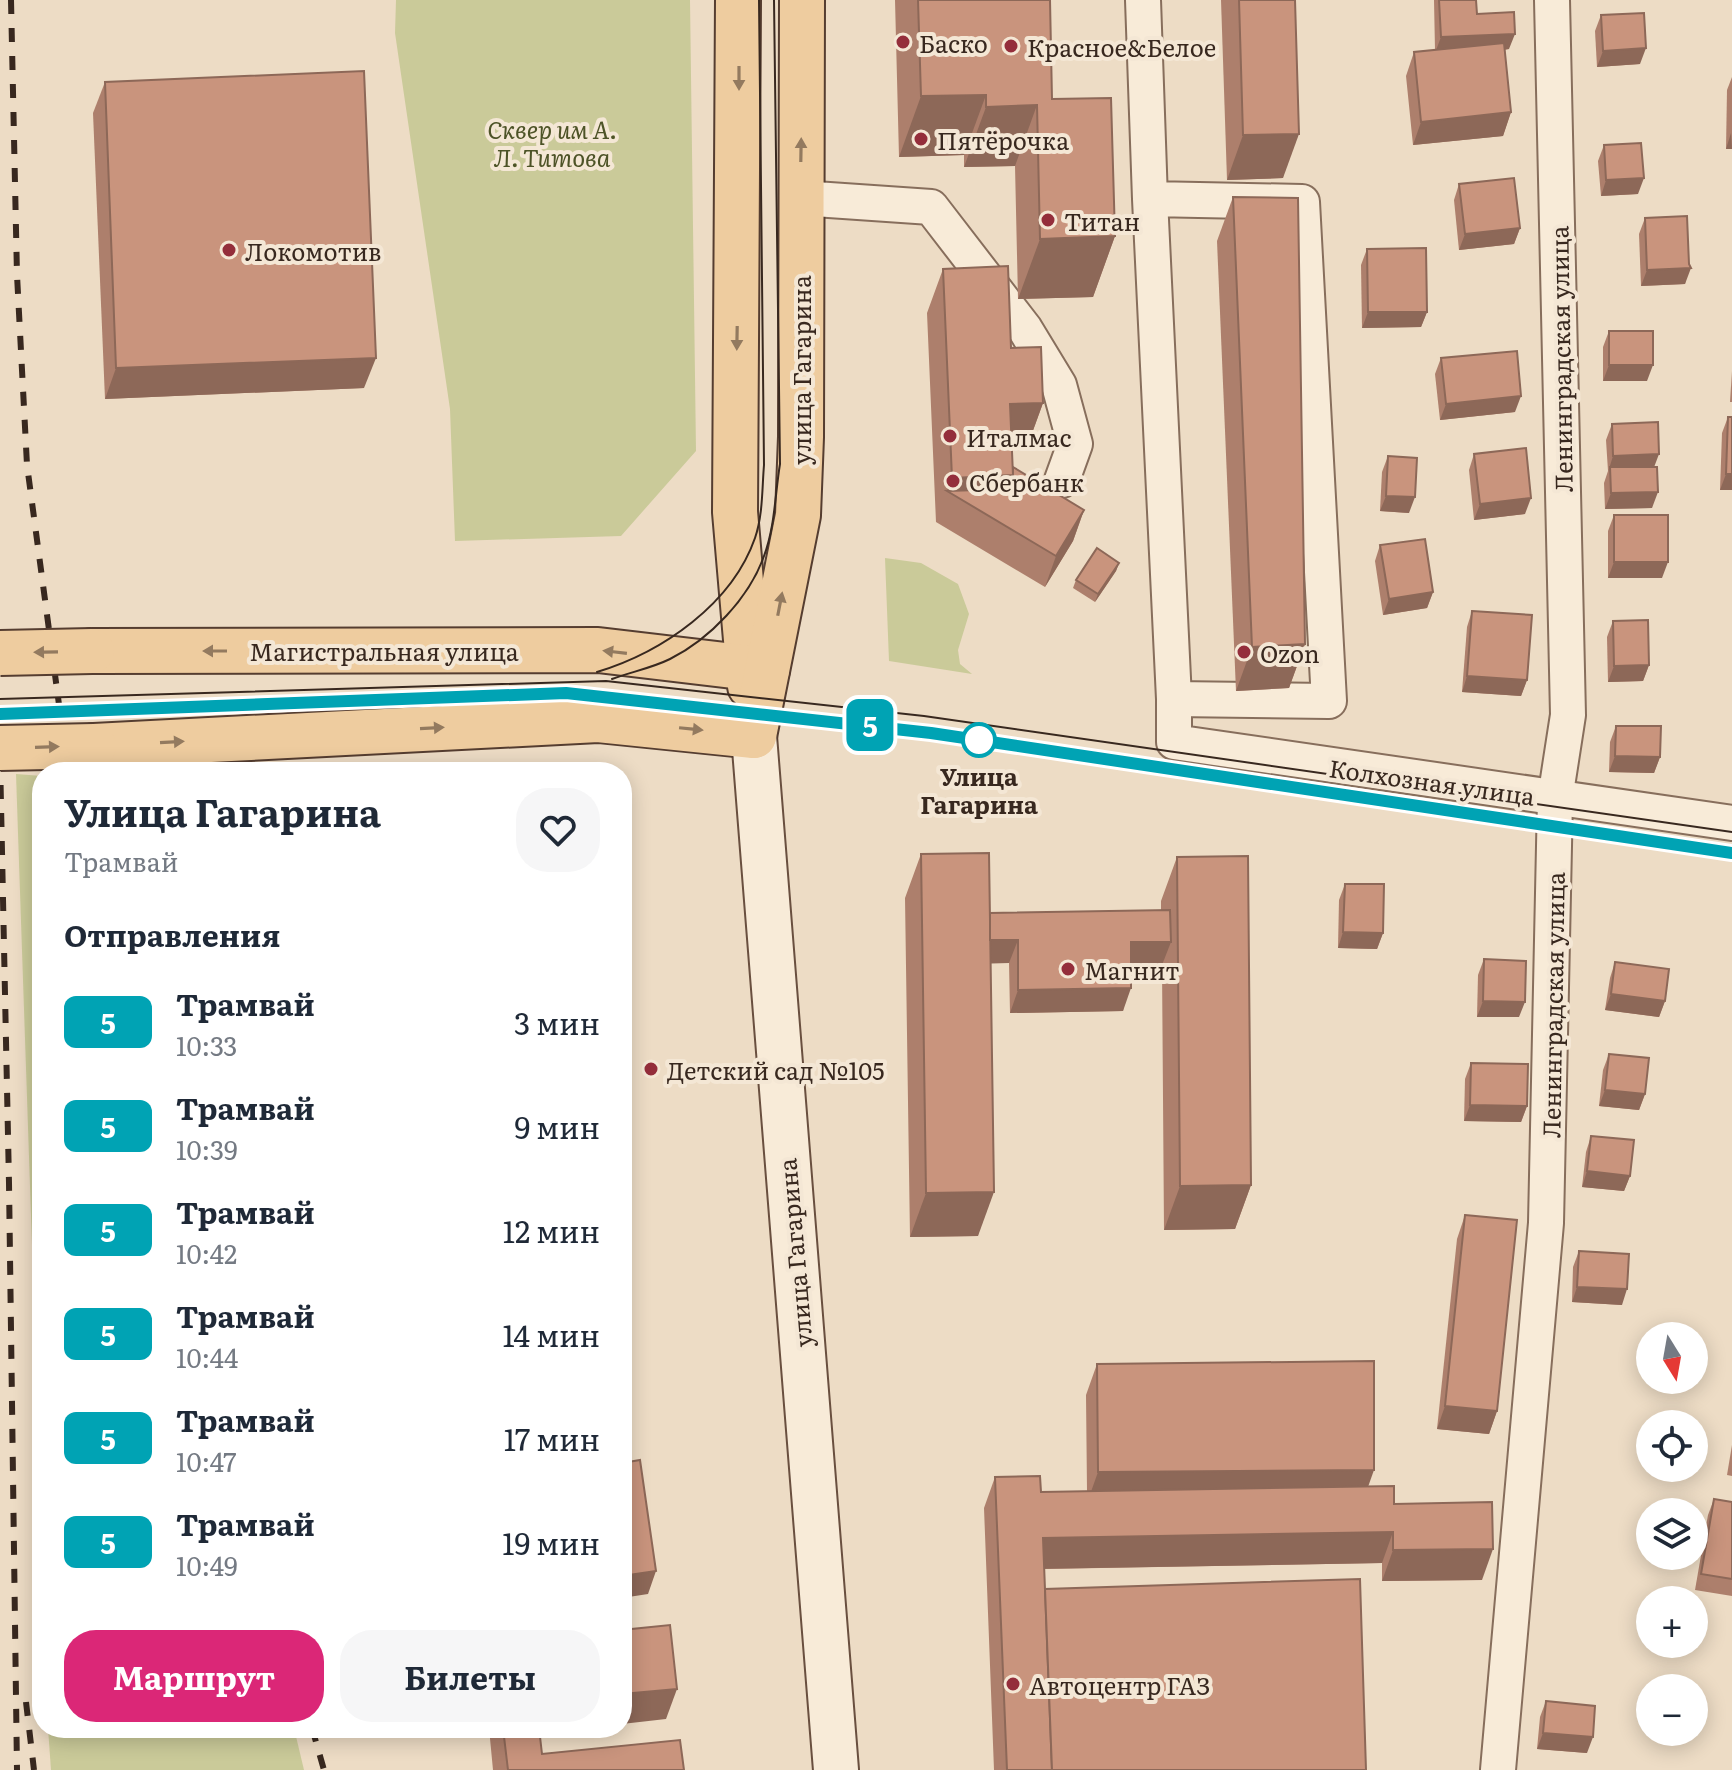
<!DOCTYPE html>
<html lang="ru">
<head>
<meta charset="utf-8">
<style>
	:root { --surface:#fff; --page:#f6f6f7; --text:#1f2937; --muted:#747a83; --accent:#db2777 }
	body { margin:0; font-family:Literata,serif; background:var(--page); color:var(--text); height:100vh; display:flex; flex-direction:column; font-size:30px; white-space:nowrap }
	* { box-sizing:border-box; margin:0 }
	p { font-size:26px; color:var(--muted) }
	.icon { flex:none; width:44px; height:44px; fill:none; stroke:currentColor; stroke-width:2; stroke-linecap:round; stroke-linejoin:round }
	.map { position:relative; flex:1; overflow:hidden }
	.drawer { position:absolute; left:32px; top:762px; width:600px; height:976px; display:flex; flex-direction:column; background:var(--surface); border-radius:32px; box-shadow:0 4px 20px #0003 }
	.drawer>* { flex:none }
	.badge { padding:0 16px; border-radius:12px; font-size:28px; line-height:52px }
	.needle { width:52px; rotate:169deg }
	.buttons { position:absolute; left:1636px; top:1322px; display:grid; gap:16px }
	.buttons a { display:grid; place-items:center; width:72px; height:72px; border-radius:50%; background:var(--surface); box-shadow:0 4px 20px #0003; font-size:40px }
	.map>.badge { position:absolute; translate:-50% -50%; box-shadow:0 0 0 4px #fff }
	h2 { padding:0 32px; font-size:30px; line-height:72px }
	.round { display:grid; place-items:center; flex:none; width:84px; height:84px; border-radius:32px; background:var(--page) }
	.overview { display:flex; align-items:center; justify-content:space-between; height:136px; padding:0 32px }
	h1 { font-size:38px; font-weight:700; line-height:60px }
	.primary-button { display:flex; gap:16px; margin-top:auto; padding:16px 32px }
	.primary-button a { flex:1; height:92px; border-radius:32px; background:var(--accent); color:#fff; font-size:32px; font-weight:700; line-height:92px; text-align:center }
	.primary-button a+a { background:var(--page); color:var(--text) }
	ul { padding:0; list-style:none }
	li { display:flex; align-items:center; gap:24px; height:104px; padding:0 32px }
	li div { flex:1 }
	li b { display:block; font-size:30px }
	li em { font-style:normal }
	li .badge { min-width:88px; font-weight:700; text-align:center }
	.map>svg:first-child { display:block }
	.green { fill:#caca99 }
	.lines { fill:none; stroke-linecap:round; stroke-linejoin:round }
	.minor-casing { stroke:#876e5c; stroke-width:38 }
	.secondary-casing { stroke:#694f3f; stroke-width:48 }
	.primary-casing { stroke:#553d30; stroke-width:48 }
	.minor { stroke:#f8ebd8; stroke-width:34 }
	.secondary { stroke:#f8ebd8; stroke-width:44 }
	.primary { stroke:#eecc9f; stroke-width:44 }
	.tram { stroke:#38281f; stroke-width:2 }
	.rail { stroke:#38281f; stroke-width:6; stroke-dasharray:14 14; stroke-linecap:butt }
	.primary-bridge-casing { stroke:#553d30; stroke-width:48; stroke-linecap:butt }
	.primary-bridge { stroke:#eecc9f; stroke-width:44 }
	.wall { fill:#ad7f6c }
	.shaded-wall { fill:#8d6858 }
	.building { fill:#c9947d; stroke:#8d6858; stroke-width:2 }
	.oneway { fill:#937a5f }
	.line-casing { stroke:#fff; stroke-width:18 }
	.line { stroke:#00a3b4; stroke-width:12 }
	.poi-dot { fill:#942e3b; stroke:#f4e7d5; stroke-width:3 }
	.stop-dot { fill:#fff; stroke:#00a3b4; stroke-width:4 }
	.labels { text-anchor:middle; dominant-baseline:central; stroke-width:8; stroke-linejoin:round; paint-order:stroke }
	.poi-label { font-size:24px; fill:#38281f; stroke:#f4e7d5; text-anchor:start }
	.park-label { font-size:24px; font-style:italic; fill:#4d5327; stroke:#f4e7d5 }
	.street-label { font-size:24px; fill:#38281f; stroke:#f4e7d5 }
	.stop-label { font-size:24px; font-weight:bold; fill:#38281f; stroke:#f4e7d5 }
</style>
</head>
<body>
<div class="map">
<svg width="1732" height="1770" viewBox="0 0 1732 1770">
	<rect width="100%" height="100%" fill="#eddcc5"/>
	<!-- green -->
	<g class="green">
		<polygon points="396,0 690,0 696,451 621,536 455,541 450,409 395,33"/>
		<polygon points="885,558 921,563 958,584 969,614 958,650 960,664 972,674 889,661"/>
		<polygon points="16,774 42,776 42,1539"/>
		<polygon points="48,1728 294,1728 304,1770 51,1770"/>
	</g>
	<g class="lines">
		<defs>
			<g id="minor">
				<polyline points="1143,0 1150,199 1174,699 1329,701 1302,202 1150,199"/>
				<polyline points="800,198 931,207 1025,329 1059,385 1075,444 1062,480"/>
				<polyline points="1174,699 1174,742 1732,823"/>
				<polyline points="1498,1770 1546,1223 1555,799 1568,715 1552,0"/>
			</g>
			<polyline id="secondary" points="754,736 836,1770"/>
			<g id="primary">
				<polyline points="738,0 735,512 750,686"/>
				<polyline points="92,651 598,650 767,670"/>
				<polyline points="754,736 798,515 801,437 802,0"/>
				<polyline points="94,746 598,720 754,736"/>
			</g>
		</defs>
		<!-- minor casing -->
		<use href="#minor" class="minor-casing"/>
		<!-- secondary casing -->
		<use href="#secondary" class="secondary-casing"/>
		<!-- primary casing -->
		<use href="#primary" class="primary-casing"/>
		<!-- minor -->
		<use href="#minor" class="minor"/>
		<!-- secondary -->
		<use href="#secondary" class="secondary"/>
		<!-- primary -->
		<use href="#primary" class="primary"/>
		<!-- tram -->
		<g class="tram">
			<path d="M597 672C663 652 732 604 755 538 763 515 762 488 764 465L759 0"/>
			<path d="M612 679C631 672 652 668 670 659 710 639 749 598 764 556 775 527 775 494 780 464L774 0"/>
			<polyline points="0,699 606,681 924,716 1732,832"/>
			<polyline points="0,715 566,693 883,727 1732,853"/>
		</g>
		<!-- rail -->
		<g class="rail">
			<polyline points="11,0 17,275 27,465 68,772"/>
			<polyline points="0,757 9,1183 17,1770"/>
			<polyline points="26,1702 34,1770"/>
			<polyline points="312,1728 324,1770"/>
		</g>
		<defs>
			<g id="primary-bridge">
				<polyline points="0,653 92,651"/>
				<polyline points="0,748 94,746"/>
			</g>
		</defs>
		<!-- primary-bridge casing -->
		<use href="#primary-bridge" class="primary-bridge-casing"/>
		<!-- primary-bridge -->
		<use href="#primary-bridge" class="primary-bridge"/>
	</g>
	<!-- wall -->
	<g class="wall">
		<polygon points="895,0 1050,0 1052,99 1115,236 1093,297 1018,299 1015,166 964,167 964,155 899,157"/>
		<polygon points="1221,0 1295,0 1283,178 1227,180"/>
		<polygon points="1434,0 1476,0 1477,14 1509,49 1505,50 1511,112 1503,136 1413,145 1406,76 1414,52 1435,50"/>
		<polygon points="1601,15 1640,64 1597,67 1595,31"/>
		<polygon points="1732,77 1732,149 1726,149 1727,90"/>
		<polygon points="105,82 364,388 105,399 93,113"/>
		<polygon points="1604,145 1638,194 1601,196 1598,161"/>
		<polygon points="1459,184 1520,228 1514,244 1459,250 1454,200"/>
		<polygon points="1233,197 1305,644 1289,688 1236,691 1217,241"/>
		<polygon points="1645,218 1689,264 1685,284 1641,286 1639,234"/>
		<polygon points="1367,249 1427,312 1421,327 1362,328 1361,265"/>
		<polygon points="943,269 1011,348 1043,403 1027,447 1012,448 1013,467 1084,510 1073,541 1045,587 936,522 927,313"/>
		<polygon points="1609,331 1647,381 1603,381 1603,347"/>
		<polygon points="1441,358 1515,412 1440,420 1435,374"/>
		<polygon points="1732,371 1732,402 1730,402"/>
		<polygon points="1728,417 1732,490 1720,490 1722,433"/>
		<polygon points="1612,424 1654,467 1652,508 1605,509 1604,483 1608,471 1606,440"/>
		<polygon points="1474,454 1525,514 1474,520 1469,470"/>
		<polygon points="1388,456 1409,513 1380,511 1382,472"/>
		<polygon points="1614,515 1662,578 1608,578 1608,531"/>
		<polygon points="1380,545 1433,592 1427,608 1383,615 1375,561"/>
		<polygon points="1119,563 1116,571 1095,602 1073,588 1076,580"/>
		<polygon points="1472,611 1527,680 1521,696 1462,692 1467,627"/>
		<polygon points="1613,621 1649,665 1643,681 1608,682 1607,637"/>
		<polygon points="1616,726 1660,757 1654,773 1609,772 1610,742"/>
		<polygon points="921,854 990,913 1161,910 1161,901 1177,857 1251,1185 1235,1229 1164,1230 1162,965 1131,965 1123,1011 1010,1013 1009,963 991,963 978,1236 910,1237 905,898"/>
		<polygon points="1345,884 1383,933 1377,949 1338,948 1339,900"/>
		<polygon points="1484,959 1519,1017 1477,1017 1478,975"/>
		<polygon points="1615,962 1665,1001 1659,1017 1605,1010 1610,978"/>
		<polygon points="1609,1054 1645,1094 1639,1110 1599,1106 1603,1070"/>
		<polygon points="1471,1063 1527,1106 1521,1122 1464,1121 1465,1079"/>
		<polygon points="1591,1136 1630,1176 1624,1191 1582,1187 1586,1152"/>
		<polygon points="1465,1215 1497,1411 1489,1434 1437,1429 1457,1239"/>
		<polygon points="1579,1251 1622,1305 1572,1302 1573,1267"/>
		<polygon points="1097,1364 1368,1486 1394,1504 1482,1580 1382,1581 1382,1563 1044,1569 1045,1589 1366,1770 994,1770 984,1508 995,1477 1041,1492 1087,1491 1086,1395"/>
		<polygon points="1732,1445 1732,1476 1727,1475"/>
		<polygon points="1714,1499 1732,1502 1732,1596 1695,1590 1708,1515"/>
		<polygon points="1546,1701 1587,1753 1537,1749 1540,1717"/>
		<polygon points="489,1728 584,1728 539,1733 542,1754 684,1770 493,1770"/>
	</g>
	<!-- shaded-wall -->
	<g class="shaded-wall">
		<polygon points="1515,34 1509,49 1435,53 1441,37"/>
		<polygon points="1646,48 1640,64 1597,67 1603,51"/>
		<polygon points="986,95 964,155 899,157 921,96"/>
		<polygon points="1037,105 1015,166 964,167 986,107"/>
		<polygon points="1511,112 1503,136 1413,145 1421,122"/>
		<polygon points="1731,133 1732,149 1726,149"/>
		<polygon points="1299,134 1283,178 1227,180 1243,135"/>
		<polygon points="1644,178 1638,194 1601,196 1606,180"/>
		<polygon points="1520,228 1514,244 1459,250 1465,234"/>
		<polygon points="1115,236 1093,297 1018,299 1040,239"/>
		<polygon points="1691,268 1685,284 1641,286 1647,270"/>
		<polygon points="1368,312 1427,312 1421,327 1362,328"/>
		<polygon points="376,358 364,388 105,399 116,368"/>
		<polygon points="1609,365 1653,365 1647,381 1603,381"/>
		<polygon points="1521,396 1515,412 1440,420 1446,404"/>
		<polygon points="1043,403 1027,447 994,448 1010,404"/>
		<polygon points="1659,454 1653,470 1610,467 1608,472 1613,456"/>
		<polygon points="1726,474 1732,474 1732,490 1720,490"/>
		<polygon points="1013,475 997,520 947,491 952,478"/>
		<polygon points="1658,492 1652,508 1605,509 1611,493"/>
		<polygon points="1386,496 1415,497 1409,513 1380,511"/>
		<polygon points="1531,498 1525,514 1474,520 1480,504"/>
		<polygon points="1084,510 1073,541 1045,587 1056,556"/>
		<polygon points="1614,562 1668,562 1662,578 1608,578"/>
		<polygon points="1119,563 1116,571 1095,602 1098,594"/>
		<polygon points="1433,592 1427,608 1383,615 1389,599"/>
		<polygon points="1305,644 1289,688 1236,691 1252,647"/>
		<polygon points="1649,665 1643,681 1608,682 1614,666"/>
		<polygon points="1467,676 1527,680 1521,696 1462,692"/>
		<polygon points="1615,756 1660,757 1654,773 1609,772"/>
		<polygon points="1343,932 1383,933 1377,949 1338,948"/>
		<polygon points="983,940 1018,940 1009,963 974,964"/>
		<polygon points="1131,942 1171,942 1162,965 1122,965"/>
		<polygon points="1131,988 1123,1011 1010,1013 1018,990"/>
		<polygon points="1611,994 1665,1001 1659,1017 1605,1010"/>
		<polygon points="1483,1001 1525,1002 1519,1017 1477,1017"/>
		<polygon points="1605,1090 1645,1094 1639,1110 1599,1106"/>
		<polygon points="1470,1105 1527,1106 1521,1122 1464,1121"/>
		<polygon points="1587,1171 1630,1176 1624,1191 1582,1187"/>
		<polygon points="1251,1185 1235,1229 1164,1230 1180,1186"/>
		<polygon points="994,1192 978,1236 910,1237 926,1193"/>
		<polygon points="1577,1287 1627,1289 1622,1305 1572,1302"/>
		<polygon points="1445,1406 1497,1411 1489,1434 1437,1429"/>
		<polygon points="1374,1470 1363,1501 1087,1503 1098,1472"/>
		<polygon points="1393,1532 1382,1563 1031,1569 1043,1538"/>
		<polygon points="1493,1549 1482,1580 1382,1581 1393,1550"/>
		<polygon points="656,1571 648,1594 622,1598 622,1576"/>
		<polygon points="677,1689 666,1719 622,1724 622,1694"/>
		<polygon points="527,1728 584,1728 525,1734"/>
		<polygon points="1543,1733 1593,1737 1587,1753 1537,1749"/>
	</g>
	<!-- building -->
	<g class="building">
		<polygon points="918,0 1050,0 1052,99 1111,98 1115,236 1040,239 1037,105 986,107 986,95 921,96"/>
		<polygon points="1239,0 1295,0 1299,134 1243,135"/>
		<polygon points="1439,0 1476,0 1477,14 1514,12 1515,34 1441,37"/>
		<polygon points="1644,13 1646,48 1603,51 1601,15"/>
		<polygon points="1504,43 1511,112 1421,122 1414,52"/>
		<polygon points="364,71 376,358 116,368 105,82"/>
		<polygon points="1641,143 1644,178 1606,180 1604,145"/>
		<polygon points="1514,178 1520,228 1465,234 1459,184"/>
		<polygon points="1233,197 1298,198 1305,644 1252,647"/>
		<polygon points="1687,216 1689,264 1691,268 1647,270 1645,218"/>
		<polygon points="1426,248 1427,312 1368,312 1367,249"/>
		<polygon points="1008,266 1011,348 1041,347 1043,403 1010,404 1013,475 952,478 943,269"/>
		<rect x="1609" y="331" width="44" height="34"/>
		<polygon points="1517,351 1521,396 1446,404 1441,358"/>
		<polygon points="1728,417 1732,417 1732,474 1726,474"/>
		<polygon points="1658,422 1659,454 1613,456 1612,424"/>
		<polygon points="1526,448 1531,498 1480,504 1474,454"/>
		<polygon points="1388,456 1417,458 1415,497 1386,496"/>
		<polygon points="1013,467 1084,510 1056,556 947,491 1008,489 1013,475"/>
		<polygon points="1610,467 1657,467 1658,492 1611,493"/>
		<rect x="1614" y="515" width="54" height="47"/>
		<polygon points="1425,539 1433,592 1389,599 1380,545"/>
		<polygon points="1097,548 1119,563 1098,594 1076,580"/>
		<polygon points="1472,611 1532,615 1527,680 1467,676"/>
		<polygon points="1648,620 1649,665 1614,666 1613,621"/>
		<polygon points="1616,726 1661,726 1660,757 1615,756"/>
		<polygon points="989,853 994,1192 926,1193 921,854"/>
		<polygon points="1248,856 1251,1185 1180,1186 1177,857"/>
		<polygon points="1345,884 1384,884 1383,933 1343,932"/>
		<polygon points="1170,910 1171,942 1131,942 1131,988 1018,990 1018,940 990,940 990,913"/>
		<polygon points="1484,959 1526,961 1525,1002 1483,1001"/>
		<polygon points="1615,962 1669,969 1665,1001 1611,994"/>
		<polygon points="1609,1054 1649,1058 1645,1094 1605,1090"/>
		<polygon points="1471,1063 1528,1064 1527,1106 1470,1105"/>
		<polygon points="1591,1136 1634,1140 1630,1176 1587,1171"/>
		<polygon points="1465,1215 1517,1220 1497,1411 1445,1406"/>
		<polygon points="1579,1251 1629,1254 1627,1289 1577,1287"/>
		<polygon points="1374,1361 1374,1470 1098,1472 1097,1364"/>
		<polygon points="640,1460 656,1571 622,1576 622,1463"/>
		<polygon points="1040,1476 1041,1492 1394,1486 1394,1504 1492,1502 1493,1549 1393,1550 1393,1532 1043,1538 1052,1770 1007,1770 995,1477"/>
		<polygon points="1714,1499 1732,1502 1732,1579 1701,1574"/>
		<polygon points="1360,1579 1366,1770 1052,1770 1045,1589"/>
		<polygon points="670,1625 677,1689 622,1694 622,1630"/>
		<polygon points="1546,1701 1595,1706 1593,1737 1543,1733"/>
		<polygon points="503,1728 539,1728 542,1754 680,1740 684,1770 508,1770"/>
	</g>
	<!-- one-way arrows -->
	<defs><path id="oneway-solid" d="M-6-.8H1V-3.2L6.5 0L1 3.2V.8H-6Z" transform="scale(2)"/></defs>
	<g class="oneway">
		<use href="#oneway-solid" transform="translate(739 78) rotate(90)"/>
		<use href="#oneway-solid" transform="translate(801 150) rotate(-89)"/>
		<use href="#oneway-solid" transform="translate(737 338) rotate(91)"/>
		<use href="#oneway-solid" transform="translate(780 604) rotate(-79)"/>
		<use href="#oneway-solid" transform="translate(215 651) rotate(180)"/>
		<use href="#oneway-solid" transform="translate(46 652) rotate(179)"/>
		<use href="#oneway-solid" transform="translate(615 652) rotate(-173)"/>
		<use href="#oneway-solid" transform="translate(432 728) rotate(-3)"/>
		<use href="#oneway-solid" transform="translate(691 729) rotate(6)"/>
		<use href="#oneway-solid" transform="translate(172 742) rotate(-3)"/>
		<use href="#oneway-solid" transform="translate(47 747) rotate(-2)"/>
	</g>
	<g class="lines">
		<defs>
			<polyline id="line" points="0,714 566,693 931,733 1732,853"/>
		</defs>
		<!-- line casing -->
		<use href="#line" class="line-casing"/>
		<!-- line -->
		<use href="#line" class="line"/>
	</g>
	<!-- markers -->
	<g class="poi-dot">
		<circle cx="903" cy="42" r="8"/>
		<circle cx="1011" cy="46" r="8"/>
		<circle cx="921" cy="139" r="8"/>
		<circle cx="1048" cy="220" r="8"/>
		<circle cx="229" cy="250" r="8"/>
		<circle cx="950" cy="436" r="8"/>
		<circle cx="953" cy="481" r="8"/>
		<circle cx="1244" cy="652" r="8"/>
		<circle cx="1068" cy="969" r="8"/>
		<circle cx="651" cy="1069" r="8"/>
		<circle cx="1013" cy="1684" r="8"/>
	</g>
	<circle class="stop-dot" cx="979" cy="740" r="16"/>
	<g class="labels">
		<!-- poi labels -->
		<g class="poi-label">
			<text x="919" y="42">Баско</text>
			<text x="1027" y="46">Красное&amp;Белое</text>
			<text x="937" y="139">Пятёрочка</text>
			<text x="1064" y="220">Титан</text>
			<text x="245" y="250">Локомотив</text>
			<text x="966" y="436">Италмас</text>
			<text x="969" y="481">Сбербанк</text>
			<text x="1260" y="652">Ozon</text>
			<text x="1084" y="969">Магнит</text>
			<text x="667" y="1069">Детский сад №105</text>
			<text x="1029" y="1684">Автоцентр ГАЗ</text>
		</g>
		<!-- park labels -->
		<g class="park-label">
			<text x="552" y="128">Сквер им А.<tspan x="552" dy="28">Л. Титова</tspan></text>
		</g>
		<!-- street labels -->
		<g class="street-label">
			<text transform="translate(1560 359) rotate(-91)">Ленинградская улица</text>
			<text transform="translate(800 370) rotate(-90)">улица Гагарина</text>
			<text x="384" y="650">Магистральная улица</text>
			<text transform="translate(1432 781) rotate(8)">Колхозная улица</text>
			<text transform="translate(1552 1005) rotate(-89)">Ленинградская улица</text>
			<text transform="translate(794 1253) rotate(-95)">улица Гагарина</text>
		</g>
		<!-- stop labels -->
		<g class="stop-label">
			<text x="979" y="775">Улица<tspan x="979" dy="28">Гагарина</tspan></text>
		</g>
	</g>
</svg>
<div class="buttons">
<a><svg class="needle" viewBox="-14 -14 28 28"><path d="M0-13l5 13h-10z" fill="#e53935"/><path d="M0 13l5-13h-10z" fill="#747a83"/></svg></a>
<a><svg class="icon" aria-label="locate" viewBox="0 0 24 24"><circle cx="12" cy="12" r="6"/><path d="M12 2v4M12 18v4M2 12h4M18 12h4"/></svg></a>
<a><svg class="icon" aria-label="layers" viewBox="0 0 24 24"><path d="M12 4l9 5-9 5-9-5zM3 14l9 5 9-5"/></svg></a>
<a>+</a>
<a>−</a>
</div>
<b class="badge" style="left:870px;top:725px;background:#00a3b4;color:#fff">5</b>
<section class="drawer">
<div class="overview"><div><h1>Улица Гагарина</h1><p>Трамвай</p></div><a class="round"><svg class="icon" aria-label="heart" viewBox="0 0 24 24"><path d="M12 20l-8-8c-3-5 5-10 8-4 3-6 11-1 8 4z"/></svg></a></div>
<h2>Отправления</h2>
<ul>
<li><span class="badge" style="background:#00a3b4;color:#fff">5</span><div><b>Трамвай</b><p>10:33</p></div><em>3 мин</em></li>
<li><span class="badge" style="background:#00a3b4;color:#fff">5</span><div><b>Трамвай</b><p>10:39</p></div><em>9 мин</em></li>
<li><span class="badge" style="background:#00a3b4;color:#fff">5</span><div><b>Трамвай</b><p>10:42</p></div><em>12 мин</em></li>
<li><span class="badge" style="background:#00a3b4;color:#fff">5</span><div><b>Трамвай</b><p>10:44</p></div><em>14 мин</em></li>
<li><span class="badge" style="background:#00a3b4;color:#fff">5</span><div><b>Трамвай</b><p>10:47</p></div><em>17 мин</em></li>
<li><span class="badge" style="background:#00a3b4;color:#fff">5</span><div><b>Трамвай</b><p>10:49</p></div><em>19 мин</em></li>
</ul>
<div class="primary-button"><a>Маршрут</a><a>Билеты</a></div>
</section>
</div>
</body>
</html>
